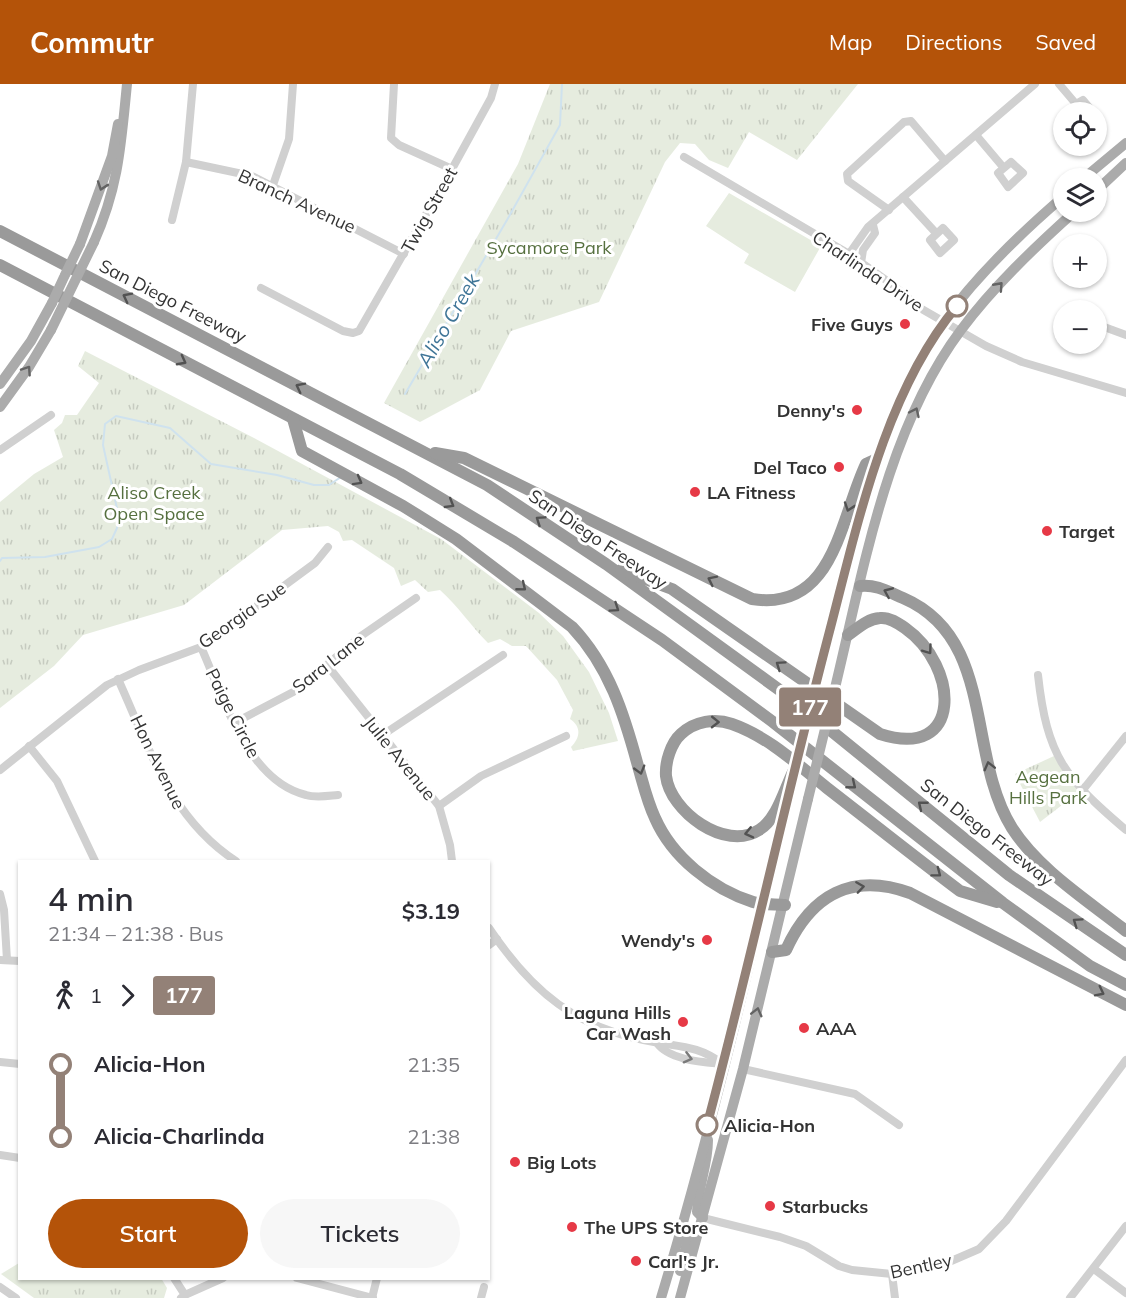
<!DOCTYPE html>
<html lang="en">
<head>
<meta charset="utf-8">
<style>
	:root { --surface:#fff; --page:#f7f7f7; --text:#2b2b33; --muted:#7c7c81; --accent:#b45309 }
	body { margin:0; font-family:Mulish,sans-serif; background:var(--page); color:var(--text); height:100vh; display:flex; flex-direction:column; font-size:22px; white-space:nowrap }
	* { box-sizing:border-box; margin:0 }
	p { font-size:20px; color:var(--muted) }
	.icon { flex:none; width:33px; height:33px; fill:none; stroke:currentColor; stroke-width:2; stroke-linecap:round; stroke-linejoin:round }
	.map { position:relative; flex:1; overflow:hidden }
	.panel { position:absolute; left:18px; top:776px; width:472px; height:420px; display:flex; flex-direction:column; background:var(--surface); border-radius:0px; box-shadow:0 2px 4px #0004 }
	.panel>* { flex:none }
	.badge { padding:0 12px; border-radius:4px; font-size:21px; line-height:39px }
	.controls { position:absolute; left:1053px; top:18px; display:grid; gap:12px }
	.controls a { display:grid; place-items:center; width:54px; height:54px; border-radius:50%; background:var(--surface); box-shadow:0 2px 4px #0004; font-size:30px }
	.map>.badge { position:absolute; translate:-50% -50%; box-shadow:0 0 0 3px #fff }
	.legs { display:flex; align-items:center; gap:9px; height:66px; padding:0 30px; font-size:20px }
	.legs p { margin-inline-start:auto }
	.headline { display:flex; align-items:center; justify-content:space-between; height:102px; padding:0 30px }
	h1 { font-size:33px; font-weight:600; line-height:45px }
	.action { display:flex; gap:12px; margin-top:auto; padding:12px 30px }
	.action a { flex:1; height:69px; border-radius:36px; background:var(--accent); color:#fff; font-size:24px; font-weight:600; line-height:69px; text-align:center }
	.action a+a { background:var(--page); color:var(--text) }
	ul { padding:0 30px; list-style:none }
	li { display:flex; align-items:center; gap:21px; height:72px; font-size:22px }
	li i { display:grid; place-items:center; width:9px; height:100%; margin:0 8px; background:currentColor }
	li i::after { content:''; width:15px; height:15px; margin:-8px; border:4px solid; border-radius:50%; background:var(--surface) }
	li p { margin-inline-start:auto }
	li:first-child i { background:linear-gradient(#0000 50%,currentColor 0) }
	li:last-child i { background:linear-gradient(currentColor 50%,#0000 0) }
	header { display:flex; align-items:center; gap:36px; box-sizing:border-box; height:84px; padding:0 30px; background:var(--accent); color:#fff }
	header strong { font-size:28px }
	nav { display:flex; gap:33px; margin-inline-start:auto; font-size:21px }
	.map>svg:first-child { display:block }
	.grass { fill:url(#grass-tufts) }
	.pitch { fill:#e6ecdf }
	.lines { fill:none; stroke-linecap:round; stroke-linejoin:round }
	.stream { stroke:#cfe2ee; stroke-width:2 }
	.minor { stroke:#d0d0d0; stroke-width:8 }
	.major { stroke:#ababab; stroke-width:10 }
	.highway { stroke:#9a9a9a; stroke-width:12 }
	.major-bridge { stroke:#ababab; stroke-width:10 }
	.oneway { stroke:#636363 }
	.oneway2 { stroke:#525252 }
	.oneway3 { stroke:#7a7a7a }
	.line-1-casing { stroke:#fff; stroke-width:14 }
	.line-1 { stroke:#938177; stroke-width:9 }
	.stop-1-dot { fill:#fff; stroke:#938177; stroke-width:3 }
	.poi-dot { fill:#e63946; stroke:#fff; stroke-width:2 }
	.labels { text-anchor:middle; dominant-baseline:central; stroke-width:6; stroke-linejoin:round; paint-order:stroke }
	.street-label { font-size:18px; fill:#333; stroke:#fff }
	.park-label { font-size:18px; fill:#56703f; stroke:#fff }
	.poi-label { font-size:18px; font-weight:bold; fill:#333; stroke:#fff; text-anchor:start }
	.stop-label { font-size:18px; font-weight:bold; fill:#333; stroke:#fff; text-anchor:start }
	.water-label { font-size:20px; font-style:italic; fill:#3f7597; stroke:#fff }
</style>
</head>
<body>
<header>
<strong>Commutr</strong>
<nav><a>Map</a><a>Directions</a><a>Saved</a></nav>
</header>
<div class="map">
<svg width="1126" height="1214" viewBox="0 0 1126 1214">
	<defs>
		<pattern id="grass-tufts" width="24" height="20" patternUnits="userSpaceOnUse" patternTransform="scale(1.5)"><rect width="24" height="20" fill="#e6ecdf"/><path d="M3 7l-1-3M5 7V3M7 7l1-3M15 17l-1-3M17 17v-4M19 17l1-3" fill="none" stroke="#c6cbc0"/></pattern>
	</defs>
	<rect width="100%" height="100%" fill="#fff"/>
	<!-- grass -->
	<g class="grass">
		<polygon points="550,0 858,0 797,76 749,48 728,84 709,76 695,60 680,59 665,78 599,218 511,247 480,306 420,338 384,319 518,80"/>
		<path d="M85 267 254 354 441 455 539 529 563 552 589 588 609 629 618 657 573 667 571 663C580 654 582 643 570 635L573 626 557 596 526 562H512L500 555 488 559C470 541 459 523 440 506L428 508 415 496 401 502 394 484 352 456 343 457 339 448 328 442 282 446 184 521 83 551 54 582 0 624V418L34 390 63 373 54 346 62 339 65 331H77L99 299 78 282Z"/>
		<polygon points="1054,672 1079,708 1040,738 1015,690"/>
		<polygon points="19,1179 20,1194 161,1194 167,1204 164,1214 34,1214 1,1190"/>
	</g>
	<!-- pitch -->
	<polygon class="pitch" points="729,109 821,162 795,208 744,179 749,170 706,142"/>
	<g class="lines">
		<!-- stream -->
		<g class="stream">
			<polyline points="405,310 507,136 560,41 562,0"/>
			<polyline points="0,477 2,474 45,473 99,463 112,455 117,444 118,429 103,361 105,340 116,332 170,344 211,380 277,391 314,401 329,401 341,393"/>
		</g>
		<!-- minor -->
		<g class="minor">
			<polyline points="394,0 391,54 399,61 452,85"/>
			<polyline points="1059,0 1076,20"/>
			<polyline points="1070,28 1076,20 1083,16 1093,28"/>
			<polyline points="976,51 1003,83"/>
			<polyline points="684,73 849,170 893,201 920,224 986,262 1022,278 1126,309"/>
			<polyline points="186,78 252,92 404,170"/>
			<polygon points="1011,78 1023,89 1008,103 998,89"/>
			<polyline points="273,101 289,55 293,0"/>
			<polyline points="903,113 936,149"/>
			<polyline points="889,126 848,97 847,90 904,38 911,37 945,77"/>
			<polyline points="172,136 186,78 193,0"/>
			<polygon points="943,144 954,156 940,169 930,156"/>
			<polyline points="849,170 868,143 1035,0"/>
			<polyline points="861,179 863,166 875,149 873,141"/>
			<polyline points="261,204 343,247 353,249 359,247 452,85 491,14 495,0"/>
			<polyline points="1096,240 1126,251"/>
			<polyline points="0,366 51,331"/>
			<path d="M201 563C223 612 247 697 306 711 316 714 327 712 338 711"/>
			<polyline points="327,581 439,722 450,761 452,777"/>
			<path d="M1038 591C1047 673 1065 694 1126 746"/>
			<path d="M118 595C149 663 170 734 236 777"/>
			<polyline points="236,638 297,606 361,552 416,514"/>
			<polyline points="381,652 503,571"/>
			<polyline points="29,662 57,697 95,777"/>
			<polyline points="0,686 107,601 139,586 201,563 315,479 328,463"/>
			<polyline points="1082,707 1126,652"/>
			<polyline points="439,722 481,692 566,652"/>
			<polyline points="0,810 4,826 7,876"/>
			<path d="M489 844C532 908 576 945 654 958 682 963 699 962 723 980"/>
			<polyline points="489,861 497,855"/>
			<polyline points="0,876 20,877"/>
			<path d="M657 959C669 976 702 978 722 980"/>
			<polyline points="0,978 20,980"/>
			<polyline points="743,985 855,1010 899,1041"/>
			<polyline points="0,1071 20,1074"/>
			<polyline points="703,1134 780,1153 806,1162 839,1182 852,1186 892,1190 942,1181 979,1165 1006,1137 1126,976"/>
			<polyline points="1094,1185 1126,1209"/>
			<polyline points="892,1190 895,1214"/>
			<polyline points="174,1194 185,1211 181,1214"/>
			<polyline points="297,1194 373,1214"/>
			<polyline points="0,1203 16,1214"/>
			<polyline points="185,1211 223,1194"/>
			<polyline points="372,1214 377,1194"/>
			<polyline points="481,1214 484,1203"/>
			<polyline points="1070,1214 1126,1142"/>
		</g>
		<!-- major -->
		<g class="major">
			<polyline points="1084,94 1126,59"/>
			<polyline points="1096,107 1126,79"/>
			<path d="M94 158C119 102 121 60 127 0"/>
			<polyline points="80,160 112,72 118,40"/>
			<polyline points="0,300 31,257 52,219"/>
			<polyline points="0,323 29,283 51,246"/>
			<path d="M817 596C848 477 873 339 944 237 977 191 1021 149 1064 112"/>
			<path d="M834 608C863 489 886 346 961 246 993 203 1034 164 1074 128"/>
			<path d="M703 1134 697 1128C698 1103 708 1081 708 1056"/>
			<polyline points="680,1187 689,1150 683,1143"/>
			<path d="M661 1214C711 1048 751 878 788 709"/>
			<polyline points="680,1214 743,985 808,715"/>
		</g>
		<!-- highway -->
		<g class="highway">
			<polyline points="0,147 487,401 606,480 792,615 1009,791 1126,871"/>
			<polyline points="0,181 400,390 514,458 662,556 773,638 1003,819 1090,882 1126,901"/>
			<path d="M293 335 302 367 403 422 456 455 572 543C609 582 624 630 638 682 643 699 647 717 655 734 672 773 712 805 753 818 763 821 775 820 785 821"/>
			<path d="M435 369 464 374 752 515C834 528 840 435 866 380L877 375"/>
			<path d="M621 486 672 505 880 650C964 677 959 582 905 544 898 539 889 533 880 534 867 535 858 544 848 551"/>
			<path d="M860 502C876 500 889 508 903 514 996 554 966 671 1012 744 1039 786 1087 816 1126 847"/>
			<path d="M793 688C784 707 777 735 759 746 725 768 670 727 666 692 665 678 671 659 681 650 695 637 715 634 732 640 769 653 797 680 827 704 871 738 915 773 960 807L997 818"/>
			<path d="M772 868 786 866C811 811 852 788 910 809L1126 921"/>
		</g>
		<!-- major-bridge -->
		<g class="major-bridge">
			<polyline points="65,191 80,160"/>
			<polyline points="52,219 64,193"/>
			<polyline points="51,246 94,158"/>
			<polyline points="793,688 817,596"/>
			<polyline points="808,715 834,608"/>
		</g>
	</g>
	<!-- one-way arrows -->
	<defs><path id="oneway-chevron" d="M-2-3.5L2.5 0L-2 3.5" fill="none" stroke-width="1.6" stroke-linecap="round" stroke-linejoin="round" transform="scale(1.5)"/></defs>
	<g class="oneway">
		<use href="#oneway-chevron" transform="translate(102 102) rotate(109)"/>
		<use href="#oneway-chevron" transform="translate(999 202) rotate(-48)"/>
		<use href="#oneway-chevron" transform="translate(27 286) rotate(-56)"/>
		<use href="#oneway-chevron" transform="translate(915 328) rotate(-65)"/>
		<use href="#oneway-chevron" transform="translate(757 928) rotate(-76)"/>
	</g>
	<g class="oneway2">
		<use href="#oneway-chevron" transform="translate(127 213) rotate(-153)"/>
		<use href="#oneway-chevron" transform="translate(182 277) rotate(28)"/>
		<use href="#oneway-chevron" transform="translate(300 303) rotate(-153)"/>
		<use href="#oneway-chevron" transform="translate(358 397) rotate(29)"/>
		<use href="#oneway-chevron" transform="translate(450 420) rotate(31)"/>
		<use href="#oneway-chevron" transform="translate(849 423) rotate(109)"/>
		<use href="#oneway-chevron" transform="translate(540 436) rotate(-146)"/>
		<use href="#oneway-chevron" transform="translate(712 496) rotate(-154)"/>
		<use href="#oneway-chevron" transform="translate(522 503) rotate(39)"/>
		<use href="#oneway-chevron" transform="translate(888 508) rotate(-157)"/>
		<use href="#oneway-chevron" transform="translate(615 524) rotate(34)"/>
		<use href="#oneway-chevron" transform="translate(928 566) rotate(54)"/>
		<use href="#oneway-chevron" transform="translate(780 581) rotate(-145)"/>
		<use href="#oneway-chevron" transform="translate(715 638) rotate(1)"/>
		<use href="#oneway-chevron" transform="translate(989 682) rotate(-104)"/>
		<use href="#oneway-chevron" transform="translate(640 686) rotate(74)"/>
		<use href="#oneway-chevron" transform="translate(852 701) rotate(39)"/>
		<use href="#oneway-chevron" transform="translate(922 721) rotate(-141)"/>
		<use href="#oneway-chevron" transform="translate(749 749) rotate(167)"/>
		<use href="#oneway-chevron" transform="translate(937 789) rotate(37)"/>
		<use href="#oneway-chevron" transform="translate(860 803) rotate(-8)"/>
		<use href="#oneway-chevron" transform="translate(1077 838) rotate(-145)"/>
		<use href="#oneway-chevron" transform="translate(1100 908) rotate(27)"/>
	</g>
	<use class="oneway3" href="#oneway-chevron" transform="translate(688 974) rotate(14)"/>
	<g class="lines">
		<defs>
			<path id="line-1" d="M707 1041C750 880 785 718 827 557 856 448 883 310 957 222"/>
		</defs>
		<!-- line-1 casing -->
		<use href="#line-1" class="line-1-casing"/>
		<!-- line-1 -->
		<use href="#line-1" class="line-1"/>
	</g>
	<!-- markers -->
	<g class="stop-1-dot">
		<circle cx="957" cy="222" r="10"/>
		<circle cx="707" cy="1041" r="10"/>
	</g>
	<g class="poi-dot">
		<circle cx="905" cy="240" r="6"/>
		<circle cx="857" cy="326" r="6"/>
		<circle cx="839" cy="383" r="6"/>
		<circle cx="695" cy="408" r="6"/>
		<circle cx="1047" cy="447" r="6"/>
		<circle cx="707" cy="856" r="6"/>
		<circle cx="683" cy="938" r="6"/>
		<circle cx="804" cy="944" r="6"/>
		<circle cx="515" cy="1078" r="6"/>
		<circle cx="770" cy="1122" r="6"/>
		<circle cx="572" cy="1143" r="6"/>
		<circle cx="636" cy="1177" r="6"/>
	</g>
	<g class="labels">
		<!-- street labels -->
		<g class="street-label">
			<text transform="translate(297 117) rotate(25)">Branch Avenue</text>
			<text transform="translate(429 126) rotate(-61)">Twig Street</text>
			<text transform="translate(868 187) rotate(34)">Charlinda Drive</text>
			<text transform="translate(173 217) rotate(27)">San Diego Freeway</text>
			<text transform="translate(598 455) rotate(34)">San Diego Freeway</text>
			<text transform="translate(242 531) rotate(-35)">Georgia Sue</text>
			<text transform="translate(328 579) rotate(-38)">Sara Lane</text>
			<text transform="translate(233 629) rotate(63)">Paige Circle</text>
			<text transform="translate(400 674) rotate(51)">Julie Avenue</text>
			<text transform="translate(158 678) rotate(64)">Hon Avenue</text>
			<text transform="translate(987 748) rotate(38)">San Diego Freeway</text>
			<text transform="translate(921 1182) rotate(-12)">Bentley</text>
		</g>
		<!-- park labels -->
		<g class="park-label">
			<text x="549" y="163">Sycamore Park</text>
			<text x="154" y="408">Aliso Creek<tspan x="154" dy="21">Open Space</tspan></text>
			<text x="1048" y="692">Aegean<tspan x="1048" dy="21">Hills Park</tspan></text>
		</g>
		<!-- poi labels -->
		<g class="poi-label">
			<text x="893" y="240" text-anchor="end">Five Guys</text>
			<text x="845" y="326" text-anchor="end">Denny's</text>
			<text x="827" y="383" text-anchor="end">Del Taco</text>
			<text x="707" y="408">LA Fitness</text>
			<text x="1059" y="447">Target</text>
			<text x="695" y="856" text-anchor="end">Wendy's</text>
			<text x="671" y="928" text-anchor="end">Laguna Hills<tspan x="671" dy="21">Car Wash</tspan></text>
			<text x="816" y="944">AAA</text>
			<text x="527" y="1078">Big Lots</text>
			<text x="782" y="1122">Starbucks</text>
			<text x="584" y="1143">The UPS Store</text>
			<text x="648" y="1177">Carl's Jr.</text>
		</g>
		<!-- stop labels -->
		<g class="stop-label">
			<text x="724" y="1041">Alicia-Hon</text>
		</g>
		<!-- water labels -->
		<g class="water-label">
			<text transform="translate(448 236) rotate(-60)">Aliso Creek</text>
		</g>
	</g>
</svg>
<div class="controls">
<a><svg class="icon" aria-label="locate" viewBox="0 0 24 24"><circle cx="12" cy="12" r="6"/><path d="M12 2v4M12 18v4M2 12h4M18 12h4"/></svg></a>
<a><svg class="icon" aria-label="layers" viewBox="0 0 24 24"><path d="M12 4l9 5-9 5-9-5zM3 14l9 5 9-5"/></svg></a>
<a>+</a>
<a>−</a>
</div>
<b class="badge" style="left:810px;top:623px;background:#938177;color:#fff">177</b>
<section class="panel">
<div class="headline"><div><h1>4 min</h1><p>21:34 – 21:38 · Bus</p></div><b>$3.19</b></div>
<div class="legs"><svg class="icon" aria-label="walk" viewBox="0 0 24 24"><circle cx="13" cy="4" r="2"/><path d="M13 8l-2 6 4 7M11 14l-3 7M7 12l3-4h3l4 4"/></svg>1<svg class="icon" aria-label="forward" viewBox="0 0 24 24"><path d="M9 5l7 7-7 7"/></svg><b class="badge" style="background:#938177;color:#fff">177</b></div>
<ul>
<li><i style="color:#938177"></i><b>Alicia-Hon</b><p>21:35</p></li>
<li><i style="color:#938177"></i><b>Alicia-Charlinda</b><p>21:38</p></li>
</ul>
<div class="action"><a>Start</a><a>Tickets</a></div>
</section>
</div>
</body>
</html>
